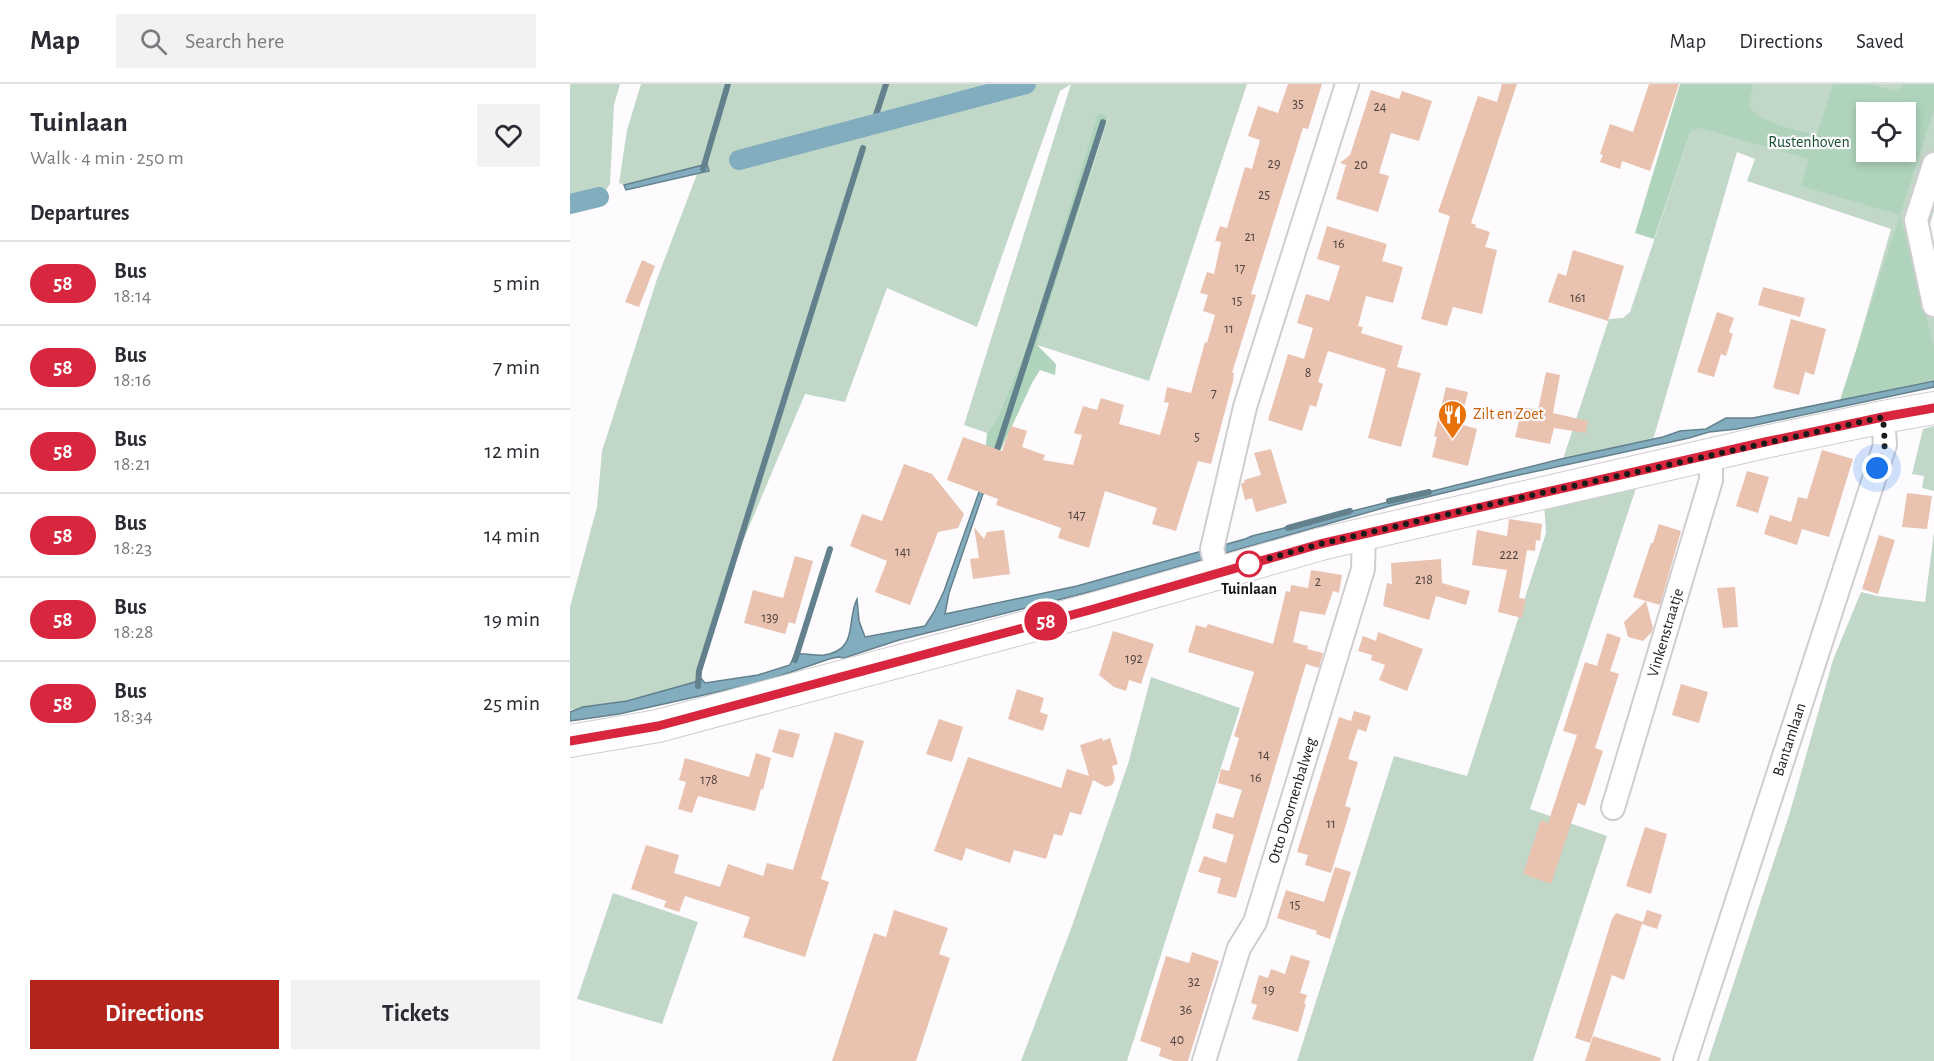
<!DOCTYPE html>
<html lang="en">
<head>
<meta charset="utf-8">
<style>
	:root { --surface:#fff; --page:#f2f2f3; --text:#2b2b33; --muted:#7c7c81; --line:#e1e1e2; --accent:#b3241c }
	body { margin:0; font-family:"Alegreya Sans",sans-serif; background:var(--page); color:var(--text); height:100vh; display:flex; flex-direction:column; font-size:22px; white-space:nowrap }
	* { box-sizing:border-box; margin:0 }
	p { font-size:20px; color:var(--muted) }
	.icon { flex:none; width:33px; height:33px; fill:none; stroke:currentColor; stroke-width:2; stroke-linecap:round; stroke-linejoin:round }
	.map { position:relative; flex:1; overflow:hidden }
	.side { display:flex; flex-direction:column; background:var(--surface); width:570px }
	.side>* { flex:none }
	.badge { padding:0 12px; border-radius:20px; font-size:21px; line-height:39px }
	.fabs { position:absolute; left:1286px; top:18px; display:grid; gap:12px }
	.fabs a { display:grid; place-items:center; width:60px; height:60px; border-radius:0px; background:var(--surface); box-shadow:0 3px 9px #0003; font-size:30px }
	.you { position:absolute; width:30px; height:30px; margin:-15px; border:4px solid #fff; border-radius:50%; background:#1a73e8; box-shadow:0 0 0 9px #1a73e833 }
	.map>.badge { position:absolute; translate:-50% -50%; box-shadow:0 0 0 3px #fff }
	h2 { padding:0 30px; font-size:22px; line-height:54px }
	.round { display:grid; place-items:center; flex:none; width:63px; height:63px; border-radius:0px; background:var(--page) }
	.overview { display:flex; align-items:center; justify-content:space-between; height:102px; padding:0 30px }
	h1 { font-size:28px; font-weight:700; line-height:45px }
	.primary-button { display:flex; gap:12px; margin-top:auto; padding:12px 30px }
	.primary-button a { flex:1; height:69px; border-radius:0px; background:var(--accent); color:#fff; font-size:24px; font-weight:700; line-height:69px; text-align:center }
	.primary-button a+a { background:var(--page); color:var(--text) }
	ul { padding:0; list-style:none }
	li { display:flex; align-items:center; gap:18px; height:84px; padding:0 30px; border-top:2px solid var(--line) }
	li div { flex:1 }
	li b { display:block; font-size:22px }
	li em { font-style:normal }
	li .badge { min-width:66px; font-weight:700; text-align:center }
	header { display:flex; align-items:center; gap:36px; box-sizing:border-box; height:84px; padding:0 30px; background:var(--surface); border-bottom:2px solid var(--line) }
	header strong { font-size:28px }
	nav { display:flex; gap:33px; margin-inline-start:auto; font-size:21px }
	.search { width:420px; height:54px; background:var(--page); display:flex; align-items:center; gap:15px; box-sizing:border-box; padding:0 21px; border-radius:0px; color:var(--muted); font-size:22px }
	main { display:flex; flex:1; min-height:0 }
	.map>svg:first-child { display:block }
	.green { fill:#c1d8c8; fill-rule:evenodd }
	.forest { fill:#afd4bb; fill-rule:evenodd }
	.water { fill:#82adbe; stroke:#63818d; stroke-width:1.5 }
	.lines { fill:none; stroke-linecap:round; stroke-linejoin:round }
	.stream { stroke:#63818d; stroke-width:6 }
	.canal { stroke:#82adbe; stroke-width:20 }
	.building { fill:#eac2b0 }
	.street-casing { stroke:#d0cdd0; stroke-width:26 }
	.secondary-casing { stroke:#d0cdd0; stroke-width:34 }
	.street { stroke:#fff; stroke-width:22 }
	.secondary { stroke:#fff; stroke-width:32 }
	.line-casing { stroke:#fff; stroke-width:14 }
	.line { stroke:#d7263d; stroke-width:9 }
	.walk { stroke:#1b1a1b; stroke-width:6; stroke-dasharray:0 10.8 }
	.stop-dot { fill:#fff; stroke:#d7263d; stroke-width:3 }
	.labels { text-anchor:middle; dominant-baseline:central; stroke-width:4.5; stroke-linejoin:round; paint-order:stroke }
	.number-label { font-size:14px; fill:#4f4440 }
	.park-label { font-size:16px; fill:#165231; stroke:#fefbfe }
	.food-label { font-size:16px; fill:#c56008; stroke:#fefbfe; text-anchor:start }
	.stop-label { font-size:16px; font-weight:bold; fill:#1b1a1b; stroke:#fefbfe }
	.street-label { font-size:16px; fill:#1b1a1b; stroke:#fefbfe }
</style>
</head>
<body>
<header>
<strong>Map</strong>
<div class="search"><svg class="icon" aria-label="search" viewBox="0 0 24 24"><circle cx="10" cy="10" r="6"/><path d="M15 15l6 6"/></svg>Search here</div>
<nav><a>Map</a><a>Directions</a><a>Saved</a></nav>
</header>
<main>
<section class="side">
<div class="overview"><div><h1>Tuinlaan</h1><p>Walk · 4 min · 250 m</p></div><a class="round"><svg class="icon" aria-label="heart" viewBox="0 0 24 24"><path d="M12 20l-8-8c-3-5 5-10 8-4 3-6 11-1 8 4z"/></svg></a></div>
<h2>Departures</h2>
<ul>
<li><span class="badge" style="background:#d7263d;color:#fff">58</span><div><b>Bus</b><p>18:14</p></div><em>5 min</em></li>
<li><span class="badge" style="background:#d7263d;color:#fff">58</span><div><b>Bus</b><p>18:16</p></div><em>7 min</em></li>
<li><span class="badge" style="background:#d7263d;color:#fff">58</span><div><b>Bus</b><p>18:21</p></div><em>12 min</em></li>
<li><span class="badge" style="background:#d7263d;color:#fff">58</span><div><b>Bus</b><p>18:23</p></div><em>14 min</em></li>
<li><span class="badge" style="background:#d7263d;color:#fff">58</span><div><b>Bus</b><p>18:28</p></div><em>19 min</em></li>
<li><span class="badge" style="background:#d7263d;color:#fff">58</span><div><b>Bus</b><p>18:34</p></div><em>25 min</em></li>
</ul>
<div class="primary-button"><a>Directions</a><a>Tickets</a></div>
</section>
<div class="map">
<svg width="1364" height="977" viewBox="0 0 1364 977">
	<rect width="100%" height="100%" fill="#fefbfe"/>
	<!-- green -->
	<g class="green">
		<polygon points="0,0 50,0 44,21 40,100 33,110 0,118"/>
		<polygon points="71,0 501,0 490,7 407,243 317,204 275,318 235,310 157,495 130,594 126,598 107,605 57,617 0,626 0,523 27,423 32,367 87,195 127,90 138,87 54,101 49,99 57,46"/>
		<polygon points="501,0 677,0 579,297 467,261 538,34 528,30 458,259 427,334 417,349 394,341"/>
		<path d="M1119 0H1364V127L1355 156 1364 194V296L1273 312 1321 145 1177 97 1185 75 1167 68 1083 356 993 375 1039 235 1053 234 1060 228 1120 49ZM1296 28H1335V68H1296Z"/>
		<polygon points="1364,342 1364,407 1352,404 1354,392 1342,390 1353,345"/>
		<polygon points="1068,398 960,725 1037,752 963,977 727,977 824,672 897,692 976,449 974,419"/>
		<polygon points="1364,448 1364,977 1138,977 1220,728 1263,576 1291,508 1307,512 1355,518"/>
		<polygon points="581,593 670,624 557,977 451,977 502,842 558,680"/>
		<polygon points="43,809 128,838 92,940 7,915"/>
	</g>
	<!-- forest -->
	<g class="forest">
		<path d="M1110 0H1183C1183 6 1179 13 1179 19 1180 37 1232 48 1247 51L1263 0H1300L1325 7 1332 3 1334 0H1364V26L1330 131 1364 262V296L1270 316 1330 131 1231 102 1239 75 1130 44 1121 46 1084 155 1065 149ZM1296 28H1335V68H1296Z"/>
		<polygon points="528,29 538,33 467,261 486,280 485,291 470,286 462,299 430,368 413,392 417,349 427,334 458,259"/>
	</g>
	<!-- water -->
	<g class="water">
		<polygon points="137,80 139,87 56,106 54,101"/>
		<path d="M1364 297V303L1167 345 1139 348 1119 354 931 395 820 422 527 506 329 556 274 574 268 573 259 575 192 598 49 630 0 637V628L13 623 57 617 125 598 130 593 135 599 188 591 220 581 225 570C235 569 245 572 254 571 289 566 276 537 287 515L289 537 295 553 355 542 364 528 374 507 414 394 418 395 379 509 375 530 507 502 675 455 682 452 991 375 1093 353 1110 347 1136 345 1156 334H1183Z"/>
	</g>
	<g class="lines">
		<!-- stream -->
		<g class="stream">
			<polyline points="306,39 306,31 316,0"/>
			<polyline points="133,85 158,0"/>
			<polyline points="425,372 533,38"/>
			<polyline points="819,417 859,408"/>
			<polyline points="718,444 780,427"/>
			<polyline points="225,576 260,465"/>
			<polyline points="128,602 129,587 293,64"/>
		</g>
		<!-- canal -->
		<g class="canal">
			<polyline points="169,76 456,0"/>
			<polyline points="0,120 29,113"/>
		</g>
	</g>
	<!-- building -->
	<g class="building">
		<polygon points="718,0 752,0 738,45 733,44 681,210 686,211 662,289 664,289 663,297 641,380 628,377 606,447 582,440 587,424 535,407 519,464 488,454 491,444 426,421 428,415 377,396 393,353 432,367 441,342 457,347 452,363 475,371 473,376 503,381 512,351 504,349 513,322 527,326 531,314 554,321 549,340 590,351 599,319 594,318 597,303 621,309 635,258 637,259 645,231 633,227 638,211 630,209 637,188 644,190 651,158 645,157 650,142 657,144 675,83 682,85 690,56 678,52 688,22 708,29"/>
		<polygon points="932,0 947,0 901,139 906,141 905,143 920,148 915,163 927,166 912,230 883,223 877,242 851,235 880,132 868,128 908,12 927,18"/>
		<polygon points="1079,0 1109,0 1080,87 1052,77 1050,85 1030,78 1033,71 1030,70 1040,40 1063,48"/>
		<polygon points="801,6 829,15 832,7 862,17 849,57 821,49 809,89 819,92 808,128 766,115 776,81 770,79 780,71"/>
		<polygon points="757,142 817,160 812,177 833,183 823,219 796,212 788,242 793,243 791,249 833,262 827,283 851,289 831,363 798,354 816,285 758,267 748,298 753,300 746,323 740,321 732,347 698,336 718,270 734,275 743,244 727,239 736,210 759,217 770,182 747,175"/>
		<polygon points="1003,166 1054,182 1038,237 978,218 988,189 996,192"/>
		<polygon points="72,176 85,182 69,223 55,218"/>
		<polygon points="1193,203 1235,214 1230,233 1188,221"/>
		<polygon points="1147,228 1164,234 1159,248 1163,250 1156,272 1151,270 1144,293 1127,288"/>
		<polygon points="1221,235 1256,245 1244,291 1235,288 1229,311 1203,304"/>
		<polygon points="976,288 990,291 983,329 1018,337 1016,349 984,344 980,360 945,353 949,337 942,336 945,322 968,326"/>
		<polygon points="876,303 898,308 890,340 907,345 898,382 862,373 867,353 864,352"/>
		<polygon points="701,365 717,419 686,428 682,414 675,416 671,400 675,398 674,396 691,391 684,369"/>
		<polygon points="1252,366 1283,375 1259,453 1232,445 1227,461 1194,450 1200,431 1221,438 1228,413 1237,415"/>
		<polygon points="334,380 362,390 394,430 388,444 368,448 340,521 305,508 317,477 280,462 292,430 312,437"/>
		<polygon points="1177,387 1199,393 1188,429 1166,422"/>
		<polygon points="1337,409 1362,412 1357,445 1332,443"/>
		<polygon points="939,435 972,440 970,457 966,456 965,467 957,466 949,514 956,515 952,534 928,528 937,486 902,481 907,446 937,452"/>
		<polygon points="1089,440 1111,447 1090,521 1076,517 1083,544 1081,549 1073,557 1058,553 1054,538 1076,517 1063,513 1081,459 1083,459"/>
		<polygon points="404,443 414,455 417,448 434,446 440,490 403,495 400,475 409,474"/>
		<polygon points="1309,451 1325,456 1308,510 1292,505"/>
		<polygon points="225,472 243,477 225,540 219,538 215,550 174,539 183,506 213,514"/>
		<polygon points="871,475 872,499 900,507 896,521 866,512 859,536 813,522 817,499 822,500 821,479"/>
		<polygon points="741,486 772,491 769,509 763,507 755,531 730,527 723,558 738,562 737,565 753,569 749,584 736,580 666,814 647,809 651,794 628,788 634,772 656,779 664,751 642,744 646,729 663,734 672,706 648,699 651,685 659,687 669,654 664,652 684,588 618,568 626,541 636,544 638,540 703,560 716,507 720,508 721,501 738,504"/>
		<polygon points="1165,503 1168,543 1153,544 1147,504"/>
		<polygon points="543,547 584,560 571,600 559,596 556,607 544,603 529,591"/>
		<polygon points="808,548 853,565 837,607 809,596 815,581 801,576 802,571 788,567 793,552 806,557"/>
		<polygon points="1037,549 1051,554 1040,587 1049,590 1025,664 1033,667 1015,722 1008,719 981,800 953,790 971,736 978,739 1007,651 993,647 1015,578 1027,582"/>
		<polygon points="1111,600 1138,608 1129,639 1102,631"/>
		<polygon points="447,605 474,614 470,628 478,631 473,647 438,635"/>
		<polygon points="784,627 801,632 796,648 788,645 778,675 788,678 775,722 781,724 761,789 735,781 738,771 727,768 769,633 781,637"/>
		<polygon points="369,635 393,643 382,678 356,670"/>
		<polygon points="209,645 230,650 223,674 202,668"/>
		<polygon points="265,648 294,657 251,795 259,798 235,873 173,853 180,833 115,812 109,828 94,823 96,817 61,805 76,761 109,771 104,789 150,803 158,780 193,792 197,779 223,786"/>
		<polygon points="532,654 533,657 540,654 548,680 542,682 545,695 542,701 536,703 523,696 511,731 500,728 492,752 484,750 476,775 444,766 440,779 396,764 392,777 364,767 398,673 491,704 497,685 519,692 510,661"/>
		<polygon points="186,669 201,674 193,706 191,705 185,727 128,712 122,729 108,725 116,698 109,696 115,674 179,693"/>
		<polygon points="1075,743 1097,750 1081,810 1056,802"/>
		<polygon points="765,783 781,788 760,855 746,850 747,847 707,834 716,806 754,818"/>
		<polygon points="324,826 378,844 369,870 380,874 346,977 262,977 304,849 316,853"/>
		<polygon points="1077,826 1092,831 1087,845 1072,840 1054,896 1042,891 1020,959 1005,954 1042,835 1046,829 1073,838"/>
		<polygon points="622,868 649,877 618,977 604,977 589,972 591,964 570,957 596,872 619,879"/>
		<polygon points="721,871 740,877 730,909 737,911 734,920 736,920 728,948 682,935 687,921 681,919 689,891 698,894 701,885 715,890"/>
		<polygon points="1023,952 1091,974 1090,977 1015,977"/>
	</g>
	<g class="lines">
		<defs>
			<g id="street">
				<polyline points="1364,80 1346,136 1364,221"/>
				<polyline points="648,489 642,465 675,323 777,0"/>
				<path id="s1" d="M1043 724 1141 396V371"/>
				<path id="s2" d="M634 977 669 864 685 838 793 485 794 450"/>
				<path id="s3" d="M1115 977 1315 361 1313 333"/>
			</g>
			<polyline id="secondary" points="0,657 88,642 520,526 751,460 1195,358 1313,333 1364,324"/>
		</defs>
		<!-- street casing -->
		<use href="#street" class="street-casing"/>
		<!-- secondary casing -->
		<use href="#secondary" class="secondary-casing"/>
		<!-- street -->
		<use href="#street" class="street"/>
		<!-- secondary -->
		<use href="#secondary" class="secondary"/>
	</g>
	<g class="lines">
		<defs>
			<polyline id="line" points="0,657 88,642 520,526 750,460 1195,358 1313,333 1364,324"/>
		</defs>
		<!-- line casing -->
		<use href="#line" class="line-casing"/>
		<!-- line -->
		<use href="#line" class="line"/>
		<!-- walk -->
		<polyline class="walk" points="679,480 750,460 909,423 1313,333 1315,361 1307,384"/>
	</g>
	<!-- icons -->
	<defs>
		<symbol id="restaurant-pin" viewBox="-11 -11 22 30"><path d="M0 17L-7.5 6A9.5 9.5 0 1 1 7.5 6Z" fill="#e8710a" stroke="#fefbfe"/><path d="M-5-6h1v4h1v-4h1v4h1v-4h1v5L-1.5 .5V6h-2V.5L-5-1ZM5-6V6H3V1.5H1.5Q1.5-4 5-6Z" fill="#fff"/></symbol>
	</defs>
	<g fill-rule="evenodd">
		<use href="#restaurant-pin" x="866" y="314" width="33" height="45"/>
	</g>
	<!-- markers -->
	<circle class="stop-dot" cx="679" cy="480" r="12"/>
	<g class="labels">
		<!-- number labels -->
		<g class="number-label">
			<text x="728" y="20">35</text>
			<text x="810" y="23">24</text>
			<text x="704" y="80">29</text>
			<text x="791" y="81">20</text>
			<text x="694" y="111">25</text>
			<text x="680" y="153">21</text>
			<text x="769" y="160">16</text>
			<text x="670" y="184">17</text>
			<text x="1008" y="214">161</text>
			<text x="667" y="217">15</text>
			<text x="659" y="245">11</text>
			<text x="738" y="289">8</text>
			<text x="644" y="309">7</text>
			<text x="627" y="353">5</text>
			<text x="507" y="431">147</text>
			<text x="333" y="468">141</text>
			<text x="939" y="471">222</text>
			<text x="854" y="496">218</text>
			<text x="748" y="498">2</text>
			<text x="200" y="534">139</text>
			<text x="564" y="575">192</text>
			<text x="694" y="671">14</text>
			<text x="686" y="694">16</text>
			<text x="139" y="696">178</text>
			<text x="761" y="740">11</text>
			<text x="725" y="821">15</text>
			<text x="624" y="898">32</text>
			<text x="699" y="906">19</text>
			<text x="616" y="926">36</text>
			<text x="607" y="956">40</text>
		</g>
		<!-- park labels -->
		<g class="park-label">
			<text x="1239" y="58">Rustenhoven</text>
		</g>
		<!-- food labels -->
		<g class="food-label">
			<text x="903" y="330">Zilt en Zoet</text>
		</g>
		<!-- stop labels -->
		<g class="stop-label">
			<text x="679" y="505">Tuinlaan</text>
		</g>
		<!-- street labels -->
		<g class="street-label">
			<text stroke="none"><textPath href="#s1" startOffset="183">Vinkenstraatje</textPath></text>
			<text stroke="none"><textPath href="#s3" startOffset="338">Bantamlaan</textPath></text>
			<text stroke="none"><textPath href="#s2" startOffset="276">Otto Doornenbalweg</textPath></text>
		</g>
	</g>
</svg>
<div class="fabs">
<a><svg class="icon" aria-label="locate" viewBox="0 0 24 24"><circle cx="12" cy="12" r="6"/><path d="M12 2v4M12 18v4M2 12h4M18 12h4"/></svg></a>
</div>
<div class="you" style="left:1307px;top:384px"></div>
<b class="badge" style="left:476px;top:537px;background:#d7263d;color:#fff">58</b>
</div>
</main>
</body>
</html>
